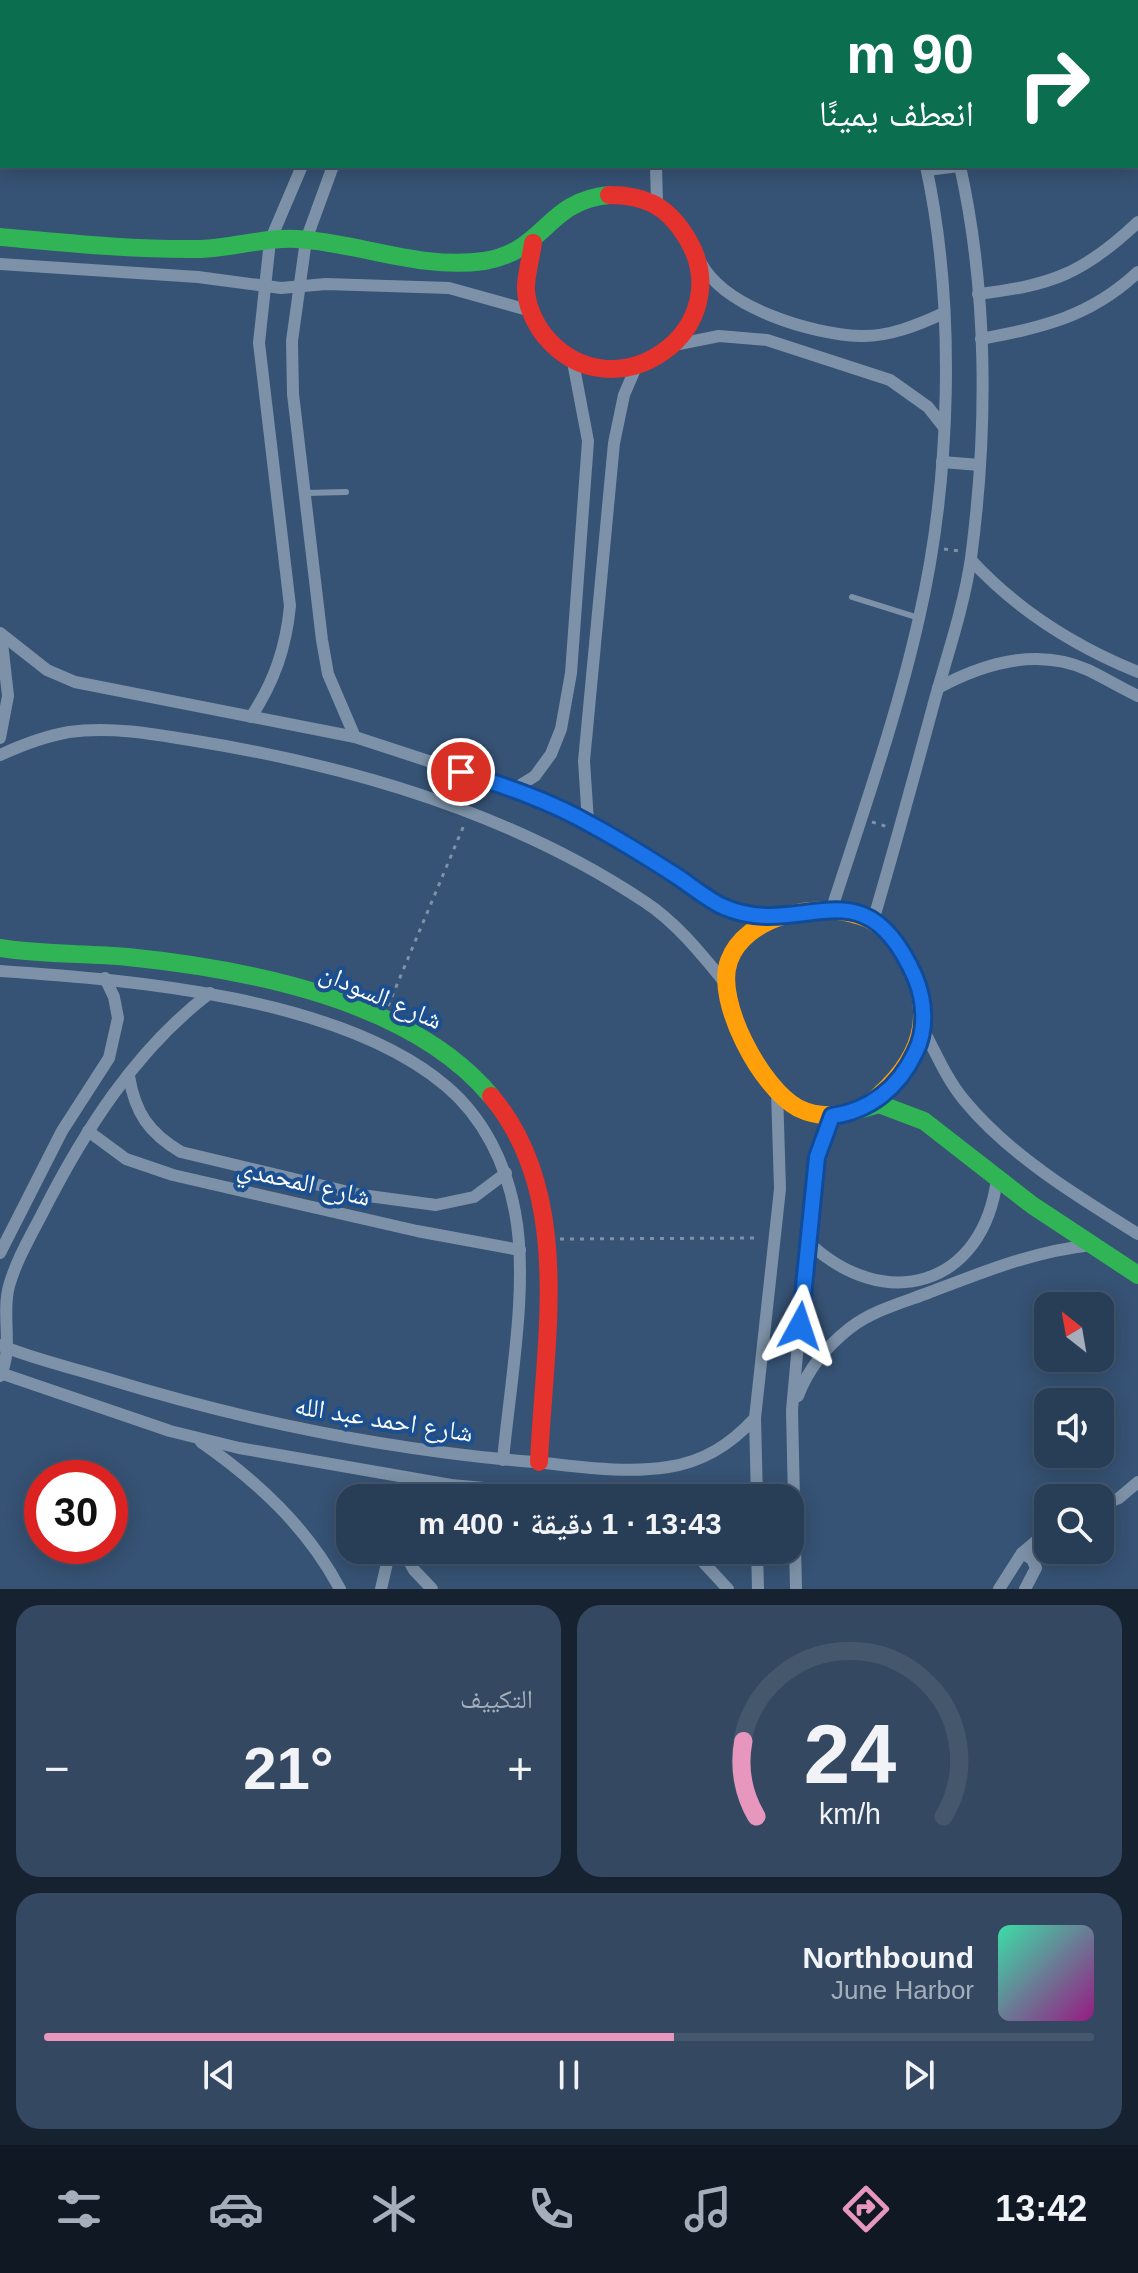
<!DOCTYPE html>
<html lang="ar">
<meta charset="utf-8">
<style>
:root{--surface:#283e57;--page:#344961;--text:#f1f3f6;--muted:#a5aeba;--line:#44576d;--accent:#e797bd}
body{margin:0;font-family:Helvetica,"Noto Naskh Arabic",sans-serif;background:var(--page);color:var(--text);direction:rtl;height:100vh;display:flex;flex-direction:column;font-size:30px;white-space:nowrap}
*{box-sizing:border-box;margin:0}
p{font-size:26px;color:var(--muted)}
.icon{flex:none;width:44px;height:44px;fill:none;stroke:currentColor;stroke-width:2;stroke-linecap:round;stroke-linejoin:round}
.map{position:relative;height:1589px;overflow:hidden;direction:ltr}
.details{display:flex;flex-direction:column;gap:16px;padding:16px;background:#162230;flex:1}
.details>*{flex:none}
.guide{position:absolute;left:0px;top:0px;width:1138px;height:168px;box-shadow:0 4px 20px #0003,0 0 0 2px var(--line);direction:rtl;background:#0b6e4f;color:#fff;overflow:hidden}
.needle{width:52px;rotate:329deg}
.buttons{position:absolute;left:1034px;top:1292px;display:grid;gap:16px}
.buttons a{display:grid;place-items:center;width:80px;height:80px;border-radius:16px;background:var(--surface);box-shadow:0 4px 20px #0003,0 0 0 2px var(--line);font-size:40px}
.speed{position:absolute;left:24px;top:1460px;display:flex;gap:16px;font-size:40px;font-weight:700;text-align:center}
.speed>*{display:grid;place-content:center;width:104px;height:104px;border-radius:50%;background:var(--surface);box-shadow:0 4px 20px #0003,0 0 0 2px var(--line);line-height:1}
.speed .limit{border:12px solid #d22;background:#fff;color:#111}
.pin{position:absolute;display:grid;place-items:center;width:68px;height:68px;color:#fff;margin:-34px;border:4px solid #fff;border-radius:50%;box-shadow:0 2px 8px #0007}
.me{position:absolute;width:88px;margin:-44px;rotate:5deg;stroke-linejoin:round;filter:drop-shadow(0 0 6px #0008)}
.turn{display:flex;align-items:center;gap:28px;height:168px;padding:0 32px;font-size:36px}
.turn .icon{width:104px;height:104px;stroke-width:2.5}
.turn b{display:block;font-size:56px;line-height:68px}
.big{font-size:60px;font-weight:700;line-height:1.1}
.details .widget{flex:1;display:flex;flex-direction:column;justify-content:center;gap:12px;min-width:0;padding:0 28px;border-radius:24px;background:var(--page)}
.details .dial{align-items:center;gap:0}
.dial svg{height:208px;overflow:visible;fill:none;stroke:var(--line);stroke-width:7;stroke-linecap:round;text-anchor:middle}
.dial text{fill:var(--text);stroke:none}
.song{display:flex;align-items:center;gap:24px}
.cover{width:96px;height:96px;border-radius:12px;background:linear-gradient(135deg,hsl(160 70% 55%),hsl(310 70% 35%))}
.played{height:8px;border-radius:4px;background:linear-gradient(90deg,var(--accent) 60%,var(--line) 60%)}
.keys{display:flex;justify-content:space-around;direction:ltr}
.heat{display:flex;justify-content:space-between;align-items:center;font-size:44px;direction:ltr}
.details .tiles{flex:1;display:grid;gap:16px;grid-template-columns:1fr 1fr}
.widget:last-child{grid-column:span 2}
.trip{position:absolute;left:336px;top:1484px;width:468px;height:80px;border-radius:24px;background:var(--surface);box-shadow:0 4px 20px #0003,0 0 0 2px var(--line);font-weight:700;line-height:80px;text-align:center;direction:rtl}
.menu{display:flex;height:128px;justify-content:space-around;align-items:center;background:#101923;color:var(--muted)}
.menu .icon{width:56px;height:56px}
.menu .active{color:var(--accent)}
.menu b{font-size:36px;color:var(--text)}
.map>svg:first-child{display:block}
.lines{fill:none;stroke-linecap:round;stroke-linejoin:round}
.path{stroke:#7d92a8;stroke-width:3;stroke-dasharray:4 6;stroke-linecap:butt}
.lane{stroke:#7d92a8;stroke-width:6}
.street{stroke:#7d92a8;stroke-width:12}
.fast{stroke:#30b455;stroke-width:18}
.slow{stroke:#ff9f0a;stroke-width:18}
.jam{stroke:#e5322d;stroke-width:18}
.route-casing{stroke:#114b97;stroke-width:20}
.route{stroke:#1a73e8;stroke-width:14}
.labels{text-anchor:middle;stroke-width:8;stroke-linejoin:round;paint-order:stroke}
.street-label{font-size:26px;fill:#fff;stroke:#1b4f8f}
</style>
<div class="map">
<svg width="1138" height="1589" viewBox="0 0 1138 1589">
<rect width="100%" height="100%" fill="#365274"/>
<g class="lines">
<g class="path">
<polyline points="944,549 960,551"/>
<polyline points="872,822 888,827"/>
<polyline points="388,1006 464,825"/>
<polyline points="560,1239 760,1238"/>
</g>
<g class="lane">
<polyline points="306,493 346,492"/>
<polyline points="852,597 919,618"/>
</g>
<g class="street">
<polyline points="328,0 330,2"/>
<polyline points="878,0 879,2"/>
<polyline points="917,0 917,2"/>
<polyline points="394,2 395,0"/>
<polyline points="434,2 436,0"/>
<polyline points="761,2 762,0"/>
<polyline points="333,166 306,240 292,341 293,394 322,640 328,674 355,737"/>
<polyline points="656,166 657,202"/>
<polyline points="927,170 959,166"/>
<path d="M701,263C725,308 811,334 860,336C889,337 918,325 944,313"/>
<polyline points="0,264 198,277 281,288 326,284 449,288 528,310"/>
<path d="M978,294C1052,285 1083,274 1138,222"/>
<path d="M981,339C1043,327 1090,317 1138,272"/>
<polyline points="674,345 719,336 767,340 890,380 928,407 943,426"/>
<polyline points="942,462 980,465"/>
<path d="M971,560C1018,611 1074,646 1138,672"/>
<polyline points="0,633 47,670 75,682 355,737 514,789 588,822 720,906 775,916"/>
<path d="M938,688C984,663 1037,647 1088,670C1105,678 1121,688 1138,696"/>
<path d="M251,717C274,682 286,648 290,606L259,343L270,241L302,166"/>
<polyline points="0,738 8,696 1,634"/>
<path d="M0,755C22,745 45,736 69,732C111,726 155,734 196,741C351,766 513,814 645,902C677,923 702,955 726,984"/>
<polyline points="514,789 535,776 551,754 561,729 571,673 588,441 573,362"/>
<polyline points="588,822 584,761 614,443 624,395 636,367"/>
<path d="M832,908C863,812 897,716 919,618C951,479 956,305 926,166"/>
<path d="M873,921C895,847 915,773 935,699C948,653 964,606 971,558C988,430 988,292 960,166"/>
<path d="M0,971C133,980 341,997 446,1086C484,1118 506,1164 515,1212C529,1285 510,1384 503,1460"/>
<path d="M924,1031C936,1053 947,1080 964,1100C1009,1155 1078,1197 1138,1234"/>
<path d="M129,1076C135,1113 149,1133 181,1152L361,1195L436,1205L474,1197L506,1173"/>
<polyline points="88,1131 126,1159 173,1175 417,1231 520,1250"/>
<path d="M807,1241C884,1315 984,1287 997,1178"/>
<polyline points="0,1253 62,1131 109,1058 118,1018 114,997 105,978"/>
<path d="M0,1345C33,1359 70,1367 105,1378C245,1421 387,1450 534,1462C577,1466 624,1474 668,1467C704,1462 731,1444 755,1418"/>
<polyline points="0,1373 170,1431 239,1448 451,1485 596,1498"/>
<path d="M0,1376C14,1350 1,1315 9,1286C16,1261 30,1237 42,1214C84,1131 136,1049 210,993"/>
<path d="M798,1396C808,1369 827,1346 850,1328C872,1311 901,1303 928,1293C983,1272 1034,1251 1092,1245"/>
<path d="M201,1442C257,1481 307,1527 340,1589"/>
<polyline points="430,1498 451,1485"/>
<polyline points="757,1498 755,1418 780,1189 777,1091"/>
<polyline points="1100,1506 1119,1498 1138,1482"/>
<polyline points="403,1550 414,1570 432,1589"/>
<polyline points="692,1550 728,1589"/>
<polyline points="757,1550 758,1589"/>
<polyline points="1022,1553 1032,1559 1036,1568 1025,1589"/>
<polyline points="381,1589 390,1550"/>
<polyline points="796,1589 792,1410 811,1201 817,1157 832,1116"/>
<polyline points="999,1589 1022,1553 1048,1531"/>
</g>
<g class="fast">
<path d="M0,237C67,243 134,250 201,249C233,248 265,237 297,239C360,243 420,270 484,261C546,251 546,201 609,195"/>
<path d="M0,948C42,955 85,953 128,957C246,969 411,1000 491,1096"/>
<polyline points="851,1112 879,1104 924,1121 1032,1205 1138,1275"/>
</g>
<path class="slow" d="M851,1112C833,1117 814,1116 798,1108C762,1089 714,1001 729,961C737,938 760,923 783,916C809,909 834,907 860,916C880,922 894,938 904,955C939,1014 921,1062 870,1103"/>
<g class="jam">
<path d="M533,243C531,257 527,271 526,285C525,302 534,322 544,335C614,421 745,327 685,235C666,205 644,195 609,195"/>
<path d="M491,1096C575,1195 544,1342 539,1462"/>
</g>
</g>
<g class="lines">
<defs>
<path id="route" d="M461,772C505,786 550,801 590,824C620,840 650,859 678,877C693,887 708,900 724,907C803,941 863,859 915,977C925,1001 927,1030 915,1053C899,1087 870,1111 832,1116L817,1157L800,1326"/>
</defs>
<use href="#route" class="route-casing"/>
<use href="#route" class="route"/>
</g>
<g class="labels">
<g class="street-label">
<text transform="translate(381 996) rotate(23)" y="9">شارع السودان</text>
<text transform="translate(304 1182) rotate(13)" y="9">شارع المحمدي</text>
<text transform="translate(384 1419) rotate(9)" y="9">شارع احمد عبد الله</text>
</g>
</g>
</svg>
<div class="buttons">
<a><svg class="needle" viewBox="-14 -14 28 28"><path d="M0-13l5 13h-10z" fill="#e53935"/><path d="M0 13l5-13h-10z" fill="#a5aeba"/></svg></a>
<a><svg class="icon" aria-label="sound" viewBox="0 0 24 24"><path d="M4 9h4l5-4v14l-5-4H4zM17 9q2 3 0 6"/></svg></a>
<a><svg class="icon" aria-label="search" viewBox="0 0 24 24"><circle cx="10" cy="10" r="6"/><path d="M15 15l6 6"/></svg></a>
</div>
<div class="speed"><div class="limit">30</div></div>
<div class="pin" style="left:461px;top:772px;background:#d93025"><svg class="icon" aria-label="arrive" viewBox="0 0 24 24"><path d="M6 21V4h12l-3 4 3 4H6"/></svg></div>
<svg class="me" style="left:800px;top:1326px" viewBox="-20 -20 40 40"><path d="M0-17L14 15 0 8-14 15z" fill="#1a73e8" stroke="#fff" stroke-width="4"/></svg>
<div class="trip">13:43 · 1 دقيقة · 400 m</div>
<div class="guide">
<div class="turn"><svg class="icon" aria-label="right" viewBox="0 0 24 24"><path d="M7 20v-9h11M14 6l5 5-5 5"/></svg><div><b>90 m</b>انعطف يمينًا</div></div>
</div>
</div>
<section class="details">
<div class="tiles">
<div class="widget dial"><svg viewBox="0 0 100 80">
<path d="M14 69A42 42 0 1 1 86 69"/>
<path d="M14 69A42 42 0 0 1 9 40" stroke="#e797bd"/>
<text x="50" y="56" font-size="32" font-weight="700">24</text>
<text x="50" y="72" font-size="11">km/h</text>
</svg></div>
<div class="widget"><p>التكييف</p>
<div class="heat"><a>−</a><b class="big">21°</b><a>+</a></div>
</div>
<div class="widget">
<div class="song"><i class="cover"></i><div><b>Northbound</b><p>June Harbor</p></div></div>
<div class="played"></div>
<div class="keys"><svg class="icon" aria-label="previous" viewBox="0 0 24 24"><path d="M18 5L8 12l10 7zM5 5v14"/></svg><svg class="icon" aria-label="pause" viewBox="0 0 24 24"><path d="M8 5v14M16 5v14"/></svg><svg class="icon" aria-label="next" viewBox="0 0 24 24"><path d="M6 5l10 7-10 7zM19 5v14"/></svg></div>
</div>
</div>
</section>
<nav class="menu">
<b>13:42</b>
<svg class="icon active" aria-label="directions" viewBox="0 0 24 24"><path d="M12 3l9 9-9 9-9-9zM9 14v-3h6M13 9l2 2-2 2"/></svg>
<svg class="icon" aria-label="music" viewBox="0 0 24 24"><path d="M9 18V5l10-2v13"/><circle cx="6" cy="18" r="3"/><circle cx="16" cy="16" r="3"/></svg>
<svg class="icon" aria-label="phone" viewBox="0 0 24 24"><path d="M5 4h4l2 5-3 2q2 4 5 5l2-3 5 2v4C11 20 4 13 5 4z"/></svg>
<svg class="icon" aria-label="climate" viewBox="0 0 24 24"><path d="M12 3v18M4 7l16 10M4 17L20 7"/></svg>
<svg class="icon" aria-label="car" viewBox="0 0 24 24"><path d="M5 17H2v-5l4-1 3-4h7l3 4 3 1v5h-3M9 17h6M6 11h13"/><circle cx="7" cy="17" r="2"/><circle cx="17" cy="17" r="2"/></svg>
<svg class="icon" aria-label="filters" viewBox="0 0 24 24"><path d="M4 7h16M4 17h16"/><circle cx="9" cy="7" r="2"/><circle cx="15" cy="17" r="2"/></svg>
</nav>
